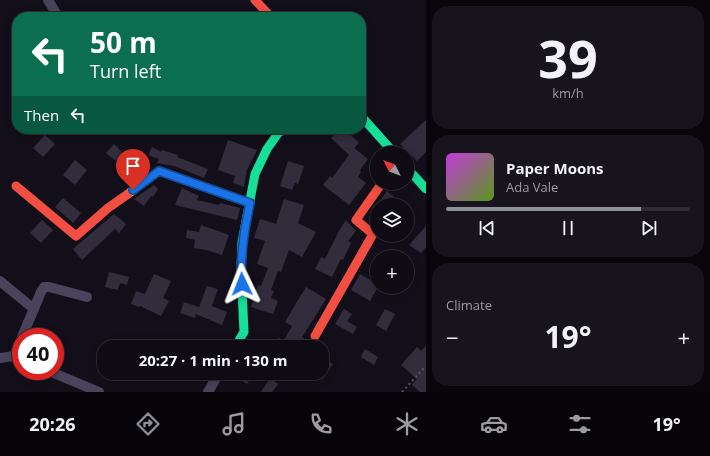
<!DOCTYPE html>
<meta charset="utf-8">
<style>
:root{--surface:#0e0b14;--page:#17141d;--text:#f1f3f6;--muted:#9b9ba0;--line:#2e2b34;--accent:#8c9099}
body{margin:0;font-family:"Open Sans",sans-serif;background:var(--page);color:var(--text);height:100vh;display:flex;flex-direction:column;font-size:15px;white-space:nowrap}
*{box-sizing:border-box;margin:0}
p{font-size:13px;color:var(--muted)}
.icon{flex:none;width:22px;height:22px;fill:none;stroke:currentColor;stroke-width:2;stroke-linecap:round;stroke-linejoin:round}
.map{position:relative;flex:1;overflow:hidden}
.details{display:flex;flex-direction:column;gap:6px;padding:6px;background:#08060b;width:284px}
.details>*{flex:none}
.guide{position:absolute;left:12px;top:12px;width:354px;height:122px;border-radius:16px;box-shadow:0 2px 10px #0003,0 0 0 1px var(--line);background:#0b6e4f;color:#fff;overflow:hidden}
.needle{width:26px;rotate:312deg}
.buttons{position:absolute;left:370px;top:146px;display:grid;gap:8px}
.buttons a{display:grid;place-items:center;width:44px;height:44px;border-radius:50%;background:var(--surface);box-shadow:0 2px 10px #0003,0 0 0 1px var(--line);font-size:20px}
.speed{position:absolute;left:12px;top:328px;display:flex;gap:8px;font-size:20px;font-weight:700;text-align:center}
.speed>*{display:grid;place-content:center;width:52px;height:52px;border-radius:50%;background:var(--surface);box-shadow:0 2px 10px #0003,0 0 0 1px var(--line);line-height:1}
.speed .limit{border:6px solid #d22;background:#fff;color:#111}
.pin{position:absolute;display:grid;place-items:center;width:34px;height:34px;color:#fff;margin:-41px -17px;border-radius:50% 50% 50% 0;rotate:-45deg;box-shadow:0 0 4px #0007}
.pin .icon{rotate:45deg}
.me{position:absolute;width:44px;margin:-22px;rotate:358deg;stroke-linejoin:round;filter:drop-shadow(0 0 3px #0008)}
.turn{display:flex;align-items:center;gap:14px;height:84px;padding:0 12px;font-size:18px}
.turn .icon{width:52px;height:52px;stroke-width:2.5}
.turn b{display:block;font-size:28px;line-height:34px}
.then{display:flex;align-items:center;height:38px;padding:0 12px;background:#0003;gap:8px;font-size:15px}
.big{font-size:30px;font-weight:700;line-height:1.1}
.details .card{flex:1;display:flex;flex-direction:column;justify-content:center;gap:6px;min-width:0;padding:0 14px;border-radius:16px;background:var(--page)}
.details .dial{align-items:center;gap:0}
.dial b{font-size:52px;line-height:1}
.song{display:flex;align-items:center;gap:12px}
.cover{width:48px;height:48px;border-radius:6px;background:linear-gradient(135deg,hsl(290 70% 55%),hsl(90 70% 35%))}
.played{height:4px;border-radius:2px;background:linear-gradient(90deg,var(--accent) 80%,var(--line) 80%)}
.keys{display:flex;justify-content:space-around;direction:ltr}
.heat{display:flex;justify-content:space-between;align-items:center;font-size:22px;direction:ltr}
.trip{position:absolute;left:97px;top:340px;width:232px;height:40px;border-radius:16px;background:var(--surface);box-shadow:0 2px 10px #0003,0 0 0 1px var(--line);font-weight:700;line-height:40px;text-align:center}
.tabs{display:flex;height:64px;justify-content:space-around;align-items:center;background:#060408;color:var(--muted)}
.tabs .icon{width:28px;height:28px}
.tabs .active{color:var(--accent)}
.tabs b{font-size:18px;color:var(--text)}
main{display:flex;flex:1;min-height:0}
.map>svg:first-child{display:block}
.building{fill:#322c3d}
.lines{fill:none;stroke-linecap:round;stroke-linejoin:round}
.path{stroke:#4d5769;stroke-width:2;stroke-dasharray:2 3;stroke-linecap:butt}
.street{stroke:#49435b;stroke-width:10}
.fast{stroke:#16e098;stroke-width:9}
.slow{stroke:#ffcf43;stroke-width:9}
.jam{stroke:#f24e42;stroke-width:9}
.route-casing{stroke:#114b97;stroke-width:10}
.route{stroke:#1a73e8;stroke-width:7}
</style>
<main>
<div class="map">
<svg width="426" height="392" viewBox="0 0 426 392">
<rect width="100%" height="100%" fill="#130f1a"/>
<g class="building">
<polygon points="426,120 426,152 417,161 400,144"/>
<polygon points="339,130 343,133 346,130 359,143 354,148 368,159 360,170 361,172 358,177 366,183 349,205 323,185 330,176 332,178 349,155 331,138"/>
<polygon points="45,135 55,144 43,157 33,148"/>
<polygon points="228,140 257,150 247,170 244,187 233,183 235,176 218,170"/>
<polygon points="114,144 123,153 116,161 106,153"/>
<polygon points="152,147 161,152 162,150 178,155 177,157 208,169 204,178 174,166 157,163 159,159 148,155"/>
<polygon points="75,160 87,170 75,185 63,175"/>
<polygon points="288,161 304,166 298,184 295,183 292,190 280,186"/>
<polygon points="154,185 158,189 153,197 151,196 144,206 134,199"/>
<polygon points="182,188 199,196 197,200 219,205 220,203 240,208 237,220 175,205"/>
<polygon points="387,191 398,200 394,205 377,205"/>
<polygon points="63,198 81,213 73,223 55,207"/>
<polygon points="284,199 304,205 298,223 316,232 302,257 289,250 281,272 278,271 271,290 274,291 271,298 278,301 273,314 251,307 258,285 261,286 268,268 257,264 265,241 254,238 260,219 276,224"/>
<polygon points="114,214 126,224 119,233 115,229 82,260 73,249"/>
<polygon points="42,220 53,230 41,243 30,233"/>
<polygon points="346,220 356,231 348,241 351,243 343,260 341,259 332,277 315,269 321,257 325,259 340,229"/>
<polygon points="201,225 229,235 222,255 206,250 194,248 195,240 186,238 187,230 199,232"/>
<polygon points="426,226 426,247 421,253 409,245"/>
<polygon points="109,272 129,277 127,285 120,283 118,290 105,287"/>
<polygon points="154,274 171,281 163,298 169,301 161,316 140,306 139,307 131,304 136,291 145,294"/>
<polygon points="360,274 377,284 378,287 370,301 351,290"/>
<polygon points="207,286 218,289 212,306 227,312 222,325 196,314 195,318 180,313 184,302 199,307"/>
<polygon points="306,287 326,299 302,337 310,343 319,347 273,347 279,338 284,340 292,326 285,322"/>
<polygon points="344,309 352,314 347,321 357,327 353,334 335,324"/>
<polygon points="385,309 395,314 386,331 376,325"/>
<polygon points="426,346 426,392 420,392 412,385 417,379 401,365 417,347 421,351"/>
<polygon points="365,349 378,357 374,365 361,357"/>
<polygon points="322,356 333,364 322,380"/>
<polygon points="230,373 247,373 252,376 247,384"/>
<polygon points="270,378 278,384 272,392 261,392"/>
</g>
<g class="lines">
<polyline class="path" points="402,392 426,366"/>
<g class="street">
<polyline points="48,0 57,15"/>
<polyline points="0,281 34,309"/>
<polyline points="22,337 41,292 44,287 49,287 87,297"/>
<polyline points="14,356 21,340"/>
<polyline points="0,358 14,356 21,359"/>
<polyline points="49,371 99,392"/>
<polyline points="208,392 219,373"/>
</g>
<g class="fast">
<polyline points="361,116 394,153"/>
<polyline points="407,168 426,189"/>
<polyline points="235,347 244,332 241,268 242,242 255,174 267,149 279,132 288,129"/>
</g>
<polyline class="slow" points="128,194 159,171 250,203"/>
<g class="jam">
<polyline points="255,0 271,17"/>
<polyline points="16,186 76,236 108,208 128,194"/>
<polyline points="315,336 373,234 356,220 382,183"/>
</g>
</g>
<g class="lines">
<defs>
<path id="route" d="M133,190L159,171L250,203C244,232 240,255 242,284"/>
</defs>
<use href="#route" class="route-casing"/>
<use href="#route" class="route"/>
</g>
</svg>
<div class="buttons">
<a><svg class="needle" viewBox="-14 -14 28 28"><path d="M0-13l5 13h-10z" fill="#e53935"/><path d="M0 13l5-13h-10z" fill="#9b9ba0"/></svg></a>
<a><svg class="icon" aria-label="layers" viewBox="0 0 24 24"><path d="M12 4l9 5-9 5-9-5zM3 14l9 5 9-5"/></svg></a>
<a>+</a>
</div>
<div class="speed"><div class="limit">40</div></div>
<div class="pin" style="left:133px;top:190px;background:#d93025"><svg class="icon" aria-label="arrive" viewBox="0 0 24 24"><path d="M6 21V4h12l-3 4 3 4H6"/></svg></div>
<svg class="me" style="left:242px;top:284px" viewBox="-20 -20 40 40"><path d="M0-17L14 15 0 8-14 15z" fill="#1a73e8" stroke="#fff" stroke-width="4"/></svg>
<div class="trip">20:27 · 1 min · 130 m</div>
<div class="guide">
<div class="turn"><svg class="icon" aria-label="left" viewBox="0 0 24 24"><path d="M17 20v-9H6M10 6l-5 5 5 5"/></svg><div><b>50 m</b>Turn left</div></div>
<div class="then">Then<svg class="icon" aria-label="left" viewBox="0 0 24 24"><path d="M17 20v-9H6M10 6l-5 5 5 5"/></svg></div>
</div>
</div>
<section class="details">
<div class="card dial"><b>39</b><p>km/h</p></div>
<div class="card">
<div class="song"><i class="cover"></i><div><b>Paper Moons</b><p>Ada Vale</p></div></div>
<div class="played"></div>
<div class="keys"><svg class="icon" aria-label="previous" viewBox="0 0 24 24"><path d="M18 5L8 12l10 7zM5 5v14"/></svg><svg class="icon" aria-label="pause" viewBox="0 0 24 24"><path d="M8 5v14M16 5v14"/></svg><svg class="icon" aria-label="next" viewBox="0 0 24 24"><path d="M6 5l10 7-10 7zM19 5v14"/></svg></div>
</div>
<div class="card"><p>Climate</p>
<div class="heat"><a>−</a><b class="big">19°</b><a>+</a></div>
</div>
</section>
</main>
<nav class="tabs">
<b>20:26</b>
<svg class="icon active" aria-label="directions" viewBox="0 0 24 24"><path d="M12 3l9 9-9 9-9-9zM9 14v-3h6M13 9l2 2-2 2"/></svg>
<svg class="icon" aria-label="music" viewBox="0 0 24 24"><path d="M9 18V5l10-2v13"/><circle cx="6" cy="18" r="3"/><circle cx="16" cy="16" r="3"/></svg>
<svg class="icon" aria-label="phone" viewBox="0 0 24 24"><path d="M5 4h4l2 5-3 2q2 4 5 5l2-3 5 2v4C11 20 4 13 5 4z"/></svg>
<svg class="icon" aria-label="climate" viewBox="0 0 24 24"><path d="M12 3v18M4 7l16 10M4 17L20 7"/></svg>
<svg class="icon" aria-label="car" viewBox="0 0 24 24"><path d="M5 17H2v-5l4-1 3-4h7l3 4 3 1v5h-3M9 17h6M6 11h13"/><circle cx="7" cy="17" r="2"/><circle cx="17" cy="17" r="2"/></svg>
<svg class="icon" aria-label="filters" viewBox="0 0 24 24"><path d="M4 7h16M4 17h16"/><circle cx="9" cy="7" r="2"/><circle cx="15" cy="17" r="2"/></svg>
<b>19°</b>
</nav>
